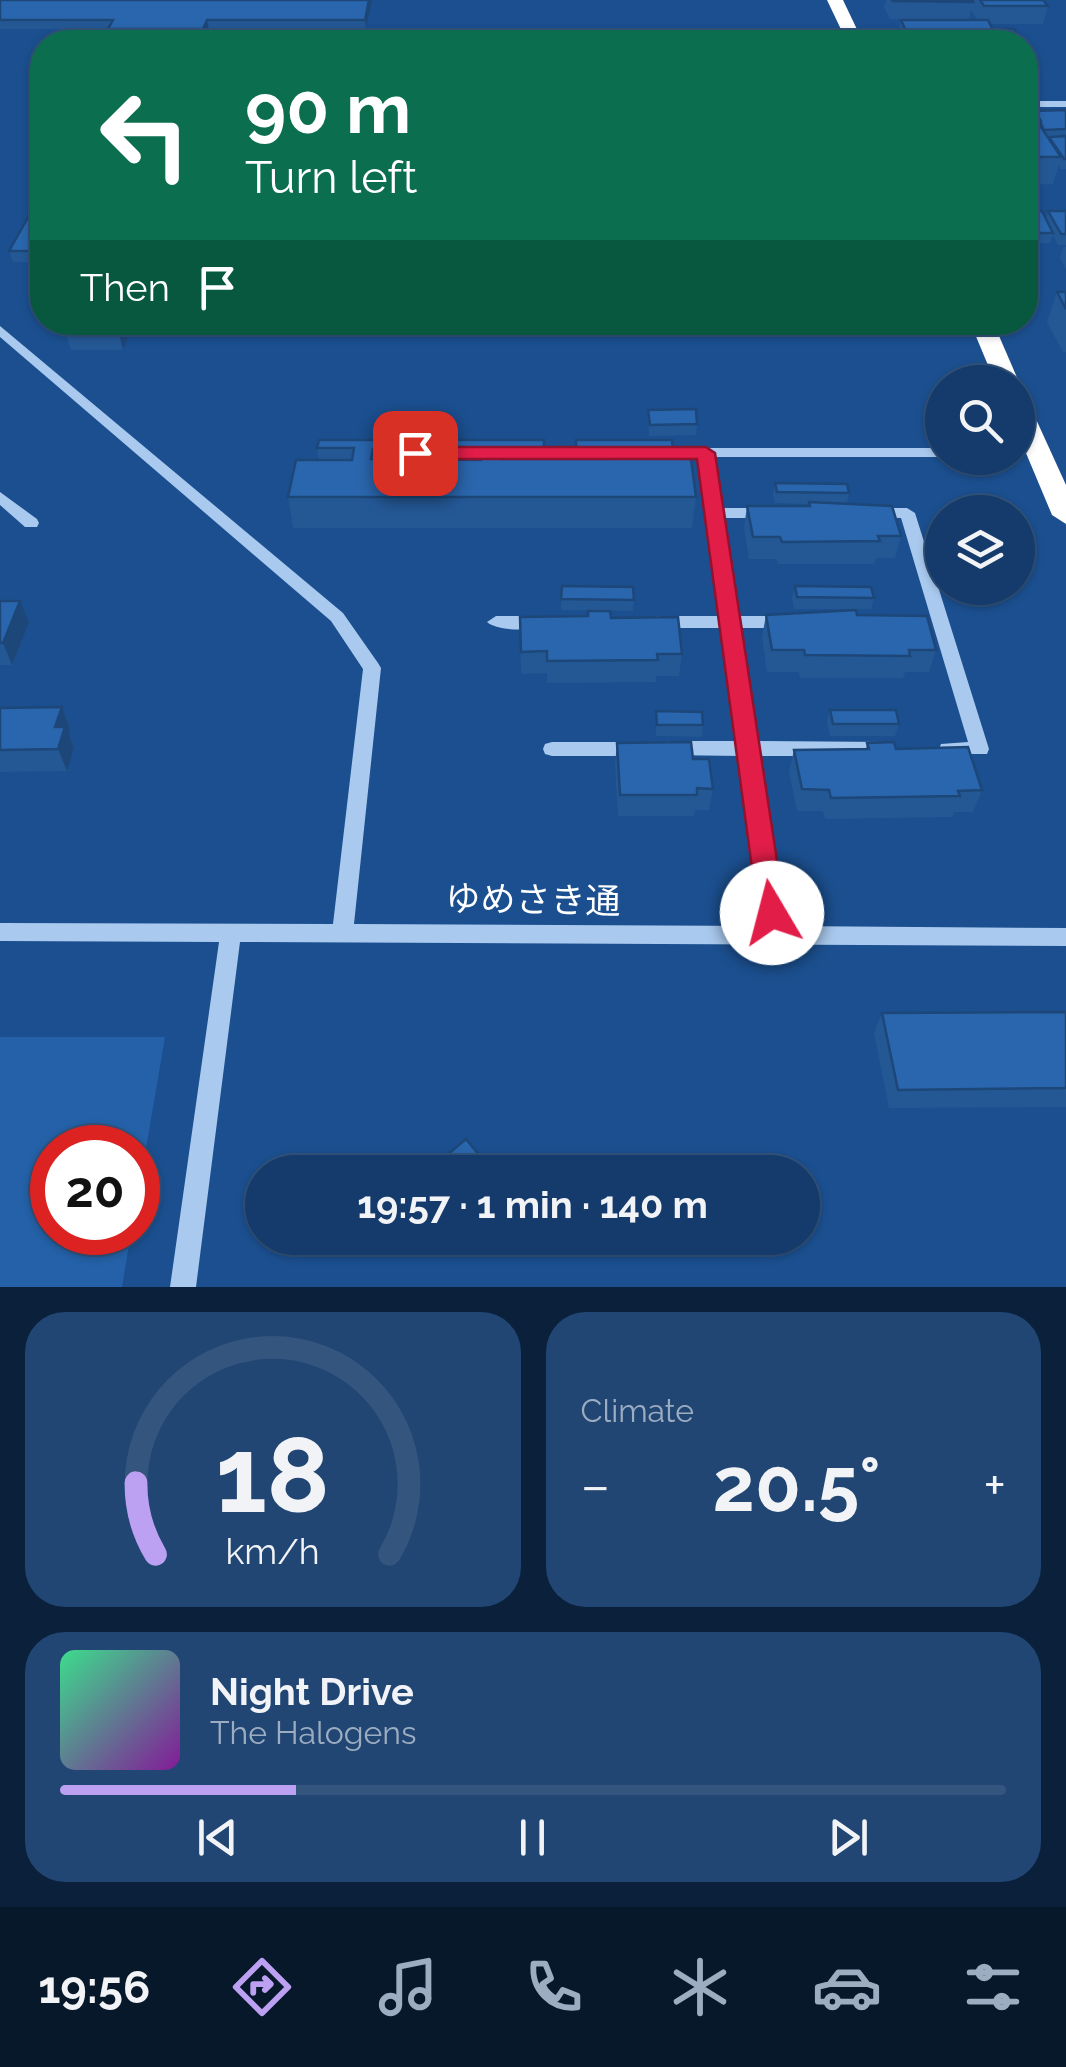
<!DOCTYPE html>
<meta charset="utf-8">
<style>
:root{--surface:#143b6b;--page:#214673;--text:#f1f3f6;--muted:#9dadc1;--line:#33557e;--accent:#bca0f2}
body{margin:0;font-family:Raleway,"Noto Sans JP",sans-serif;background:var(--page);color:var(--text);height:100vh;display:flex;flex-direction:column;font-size:38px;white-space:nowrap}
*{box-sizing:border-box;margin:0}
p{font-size:32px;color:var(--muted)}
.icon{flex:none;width:55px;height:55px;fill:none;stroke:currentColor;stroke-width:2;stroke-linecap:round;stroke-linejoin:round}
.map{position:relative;height:1287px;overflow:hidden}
.sheet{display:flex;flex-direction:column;gap:25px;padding:25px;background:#0b203b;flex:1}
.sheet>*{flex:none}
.guide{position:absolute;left:30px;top:30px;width:1008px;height:305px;border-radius:40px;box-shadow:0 2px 8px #0004,0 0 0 2px var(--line);background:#0b6e4f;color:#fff;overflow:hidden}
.fabs{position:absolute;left:925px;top:365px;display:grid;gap:20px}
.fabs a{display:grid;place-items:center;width:110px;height:110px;border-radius:50%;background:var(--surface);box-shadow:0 2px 8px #0004,0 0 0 2px var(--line);font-size:50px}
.speed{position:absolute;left:30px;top:1125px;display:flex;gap:20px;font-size:50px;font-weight:700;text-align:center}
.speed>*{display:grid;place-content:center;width:130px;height:130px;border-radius:50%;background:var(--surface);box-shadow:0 2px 8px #0004,0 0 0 2px var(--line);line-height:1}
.speed .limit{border:15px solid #d22;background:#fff;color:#111}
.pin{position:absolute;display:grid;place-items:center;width:85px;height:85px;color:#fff;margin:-42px;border-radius:20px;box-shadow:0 5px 15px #0006}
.me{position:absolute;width:110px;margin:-55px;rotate:352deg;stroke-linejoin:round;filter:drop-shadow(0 0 8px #0008)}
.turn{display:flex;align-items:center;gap:35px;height:210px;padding:0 50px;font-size:45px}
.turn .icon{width:130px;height:130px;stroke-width:2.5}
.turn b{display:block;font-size:70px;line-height:85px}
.then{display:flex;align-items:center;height:95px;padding:0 50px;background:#0003;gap:20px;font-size:38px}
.big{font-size:75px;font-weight:700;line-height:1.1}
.sheet .tile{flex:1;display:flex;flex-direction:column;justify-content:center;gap:15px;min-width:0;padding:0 35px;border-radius:40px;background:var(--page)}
.sheet .dial{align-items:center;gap:0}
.dial svg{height:260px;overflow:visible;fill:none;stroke:var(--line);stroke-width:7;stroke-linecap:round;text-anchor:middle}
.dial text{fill:var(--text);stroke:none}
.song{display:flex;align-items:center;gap:30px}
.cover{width:120px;height:120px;border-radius:15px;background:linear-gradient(135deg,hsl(150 70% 55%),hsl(290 70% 35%))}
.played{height:10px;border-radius:5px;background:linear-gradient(90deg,var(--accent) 25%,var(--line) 25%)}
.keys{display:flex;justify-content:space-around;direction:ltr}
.heat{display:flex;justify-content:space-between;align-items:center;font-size:55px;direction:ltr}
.sheet .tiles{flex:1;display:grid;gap:25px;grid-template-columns:1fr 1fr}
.tile:last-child{grid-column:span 2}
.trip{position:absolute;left:245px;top:1155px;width:575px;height:100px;border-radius:50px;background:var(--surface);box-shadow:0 2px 8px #0004,0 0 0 2px var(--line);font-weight:700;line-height:100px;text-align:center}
.tabs{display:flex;height:160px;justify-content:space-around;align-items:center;background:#08182b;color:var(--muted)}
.tabs .icon{width:70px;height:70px}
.tabs .on{color:var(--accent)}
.tabs b{font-size:45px;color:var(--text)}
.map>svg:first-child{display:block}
.green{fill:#2461a8}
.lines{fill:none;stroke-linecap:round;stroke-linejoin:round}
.minor{fill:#a9c9ee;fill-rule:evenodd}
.highway{fill:#fff;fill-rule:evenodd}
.wall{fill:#245895}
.shaded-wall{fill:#1d4779}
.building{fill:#2a66ad;stroke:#1d4779;stroke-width:2.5}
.route{fill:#e11d48;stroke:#92132f;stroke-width:2.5}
.labels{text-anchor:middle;stroke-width:10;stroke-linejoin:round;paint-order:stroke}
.near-street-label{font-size:35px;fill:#fff;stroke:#1b4f8f}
</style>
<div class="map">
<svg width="1066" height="1287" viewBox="0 0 1066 1287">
<rect width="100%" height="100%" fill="#1b4f8f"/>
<polygon class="green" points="0,1037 165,1037 138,1196 138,1148 52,1148 52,1232 131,1233 122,1287 0,1287"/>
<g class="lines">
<g class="minor">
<rect x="1025" y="101" width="41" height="6"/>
<polygon points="0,326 343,613 378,663 381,668 354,924 763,926 740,756 668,755 661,753 659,748 661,743 668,741 738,741 722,628 657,628 648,622 657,616 721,616 699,457 653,458 646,453 653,448 942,448 942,457 714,457 722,508 766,508 774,513 766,518 723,518 738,616 786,616 795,622 786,628 740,628 757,741 887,742 894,744 896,749 894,754 887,756 759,756 784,926 1066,928 1066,946 240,942 196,1287 170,1287 219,942 0,941 0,923 333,924 363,669 331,621 0,337"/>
<polygon points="393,448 472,448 479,453 472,458 388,456 386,453 388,450"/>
<polygon points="523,448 597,448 604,453 597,458 518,456 516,453 518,450"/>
<polygon points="0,492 37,519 39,523 37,527 25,527 0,505"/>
<polygon points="872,508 907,508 915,513 989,749 987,754 941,754 939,749 941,744 968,742 901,518 866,517 864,513 866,509"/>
<path d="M496,616H541L550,622C538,632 499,632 487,622Z"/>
<polygon points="552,742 637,742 644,744 646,749 644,754 637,756 552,756 545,754 543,749 545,744"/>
</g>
<g class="highway">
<polygon points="827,0 843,0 863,42 847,42"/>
<polygon points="970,322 993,322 1019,382 1018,384 995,382"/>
<polygon points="1018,399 1030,406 1066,485 1066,524 1052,515 1018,434"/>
</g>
</g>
<g class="wall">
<polygon points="0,0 372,0 366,29 209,29 205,38 110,38 108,29 0,29"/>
<polygon points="886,0 1043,0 1048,6 1043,24 989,24 992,29 1022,42 900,42 897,37 901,20 978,20 971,10 969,19 890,19 884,7"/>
<polygon points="1025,104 1034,111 1066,110 1066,169 1061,169 1059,165 1053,184 1025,185"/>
<polygon points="42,193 42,262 13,262 9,251"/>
<polygon points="1025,211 1046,219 1048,211 1066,211 1066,245 1058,245 1053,235 1050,243 1025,243"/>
<polygon points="1063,247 1066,247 1066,269 1060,258"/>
<polygon points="1057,292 1066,292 1066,352 1063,352 1047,322"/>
<polygon points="66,322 135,322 123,350 71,350 64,329"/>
<polygon points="648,410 697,424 696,435 649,436"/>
<polygon points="412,440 414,459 448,460 448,450 544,440 544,459 575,459 576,440 673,450 673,458 696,497 692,528 293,528 288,497 319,460 317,448"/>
<polygon points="775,483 849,493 847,503 901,536 895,558 876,558 874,564 778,564 776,559 749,559 744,528 747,506 808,506 808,504 775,503 773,495"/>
<polygon points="562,586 634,600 633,611 561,610"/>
<polygon points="795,586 874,598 871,609 794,609 792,598"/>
<polygon points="0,601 29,623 12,665 0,665"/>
<polygon points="766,615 857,615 936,650 929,672 905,672 903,678 800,678 799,672 767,672 762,637"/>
<polygon points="520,617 611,618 682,654 679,676 656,676 656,682 547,683 547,673 521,674"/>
<polygon points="62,707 70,729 69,735 74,748 67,771 0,772 0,708"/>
<polygon points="830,710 899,724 895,736 830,736 827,721"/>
<polygon points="656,711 703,725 702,737 656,736"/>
<polygon points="617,743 693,759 713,789 709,810 695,810 694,816 618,816 615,765"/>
<polygon points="867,743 896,749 982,790 973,812 954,812 952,817 825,819 823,811 797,811 789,772 794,750 866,749"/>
<polygon points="1066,1012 1066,1107 889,1108 874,1033 882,1013"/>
<polygon points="373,1238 408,1238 387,1256"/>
</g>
<g class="shaded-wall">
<polygon points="369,0 372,0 366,29 365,20"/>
<polygon points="207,20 209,29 205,38 203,29"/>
<polygon points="121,322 135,322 123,350 118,329"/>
<polygon points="20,601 29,623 12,665 3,643"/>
<polygon points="62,707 70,729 69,735 74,748 67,771 58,749 55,727"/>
<polygon points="484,1161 485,1170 482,1172 470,1172"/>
<polygon points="396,1238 408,1238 387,1256 385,1247"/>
</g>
<g class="building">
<polygon points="0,0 369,0 365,20 207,20 203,29 108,29 113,20 0,20"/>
<polygon points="892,0 972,0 973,2 893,1"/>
<polygon points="980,0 1043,0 1048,6 984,6"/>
<polygon points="901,20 988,20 995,34 907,33"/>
<polygon points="992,29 1014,29 1022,42 1000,42"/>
<polygon points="1025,104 1029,104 1041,121 1025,121"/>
<polygon points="1066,110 1066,129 1044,130 1041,124 1041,121 1034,111"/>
<polygon points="1025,127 1041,127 1061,157 1025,157"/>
<polygon points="1066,136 1066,159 1064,159 1049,137"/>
<polygon points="42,193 42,251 9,251"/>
<polygon points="1025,211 1042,211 1053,233 1025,233"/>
<polygon points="1048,211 1066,211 1066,234 1061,234"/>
<polygon points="1057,292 1066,292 1066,309"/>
<polygon points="66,322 121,322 118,329 64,329"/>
<polygon points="696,409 697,424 650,425 648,410"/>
<polygon points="319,440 412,440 411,449 373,449 371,459 481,460 481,450 448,450 449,440 544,440 544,449 503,449 502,459 613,459 612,450 576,450 576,440 672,440 673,450 633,450 634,458 691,459 696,497 288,497 296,460 352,460 354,448 317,448"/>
<polygon points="775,483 847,484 849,493 777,492"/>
<polygon points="809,502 892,506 901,536 878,536 880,541 782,542 780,537 753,537 747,506 810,506"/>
<polygon points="562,586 633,587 634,600 561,599"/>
<polygon points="795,586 871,587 874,598 797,597"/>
<polygon points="0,601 20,601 3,643 0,643"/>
<polygon points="856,610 857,615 927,616 936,650 909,650 910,656 805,655 804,650 772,650 766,615"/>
<polygon points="588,611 610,611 611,618 678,617 682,654 657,654 658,660 547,661 547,651 521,652 520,617 588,616"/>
<polygon points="62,707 55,727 65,727 58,749 0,750 0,708"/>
<polygon points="830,710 896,710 899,724 833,724"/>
<polygon points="656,711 702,712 703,725 657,725"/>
<polygon points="691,742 693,759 709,759 713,789 697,788 697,795 620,795 617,743"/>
<polygon points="894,742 896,749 968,747 982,790 958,791 960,796 831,798 829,790 802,789 794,750 869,749 867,743"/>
<polygon points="1066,1012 1066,1088 898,1090 882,1013"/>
<polygon points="466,1139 484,1161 470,1172 427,1172"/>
<polygon points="377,1238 396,1238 385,1247"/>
</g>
<polygon class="route" points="706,447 715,453 785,913 781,921 762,921 758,913 697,459 415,459 406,453 415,447"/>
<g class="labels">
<g class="near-street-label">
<text transform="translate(533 900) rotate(1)" y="12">ゆめさき通</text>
</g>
</g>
</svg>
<div class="fabs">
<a><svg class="icon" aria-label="search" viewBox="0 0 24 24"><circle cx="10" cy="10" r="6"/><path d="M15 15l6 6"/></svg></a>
<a><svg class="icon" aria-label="layers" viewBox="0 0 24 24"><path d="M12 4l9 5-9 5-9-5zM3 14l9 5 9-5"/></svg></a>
</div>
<div class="speed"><div class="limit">20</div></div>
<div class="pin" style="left:415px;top:453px;background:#d93025"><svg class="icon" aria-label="arrive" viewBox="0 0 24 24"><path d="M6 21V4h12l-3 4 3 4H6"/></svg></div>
<svg class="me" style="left:772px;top:913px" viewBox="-20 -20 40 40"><circle r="19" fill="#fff"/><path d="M0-13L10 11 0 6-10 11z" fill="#e11d48"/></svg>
<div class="trip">19:57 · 1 min · 140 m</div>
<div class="guide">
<div class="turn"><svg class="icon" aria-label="left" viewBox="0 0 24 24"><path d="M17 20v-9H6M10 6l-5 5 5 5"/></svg><div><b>90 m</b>Turn left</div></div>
<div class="then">Then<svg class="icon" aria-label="arrive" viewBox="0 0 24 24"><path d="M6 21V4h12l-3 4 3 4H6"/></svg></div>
</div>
</div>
<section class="sheet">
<div class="tiles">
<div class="tile dial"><svg viewBox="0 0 100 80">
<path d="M14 69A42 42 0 1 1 86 69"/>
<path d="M14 69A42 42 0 0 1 8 47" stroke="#bca0f2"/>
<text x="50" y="56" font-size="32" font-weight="700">18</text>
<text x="50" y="72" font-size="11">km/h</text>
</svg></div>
<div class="tile"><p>Climate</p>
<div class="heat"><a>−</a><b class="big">20.5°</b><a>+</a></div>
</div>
<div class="tile">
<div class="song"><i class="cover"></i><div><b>Night Drive</b><p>The Halogens</p></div></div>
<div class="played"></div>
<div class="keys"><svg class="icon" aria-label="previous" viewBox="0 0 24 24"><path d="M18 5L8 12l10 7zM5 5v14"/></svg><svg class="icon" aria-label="pause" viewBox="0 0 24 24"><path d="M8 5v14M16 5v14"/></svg><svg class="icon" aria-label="next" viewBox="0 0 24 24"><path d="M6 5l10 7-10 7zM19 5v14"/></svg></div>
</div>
</div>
</section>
<nav class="tabs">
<b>19:56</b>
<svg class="icon on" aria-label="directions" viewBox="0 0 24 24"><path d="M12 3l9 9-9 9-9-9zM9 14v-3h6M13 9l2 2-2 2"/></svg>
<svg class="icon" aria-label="music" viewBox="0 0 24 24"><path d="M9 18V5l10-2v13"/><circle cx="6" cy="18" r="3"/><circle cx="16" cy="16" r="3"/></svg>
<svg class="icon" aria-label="phone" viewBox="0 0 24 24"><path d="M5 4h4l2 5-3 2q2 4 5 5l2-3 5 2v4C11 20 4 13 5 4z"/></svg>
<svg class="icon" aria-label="climate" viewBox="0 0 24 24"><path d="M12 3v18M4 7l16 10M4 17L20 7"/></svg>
<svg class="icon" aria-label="car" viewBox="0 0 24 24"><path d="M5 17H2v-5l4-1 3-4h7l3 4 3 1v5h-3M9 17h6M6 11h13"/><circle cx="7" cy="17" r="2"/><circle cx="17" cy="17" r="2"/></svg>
<svg class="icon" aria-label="filters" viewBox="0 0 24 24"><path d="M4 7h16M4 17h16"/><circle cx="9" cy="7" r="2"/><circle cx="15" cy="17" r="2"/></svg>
</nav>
